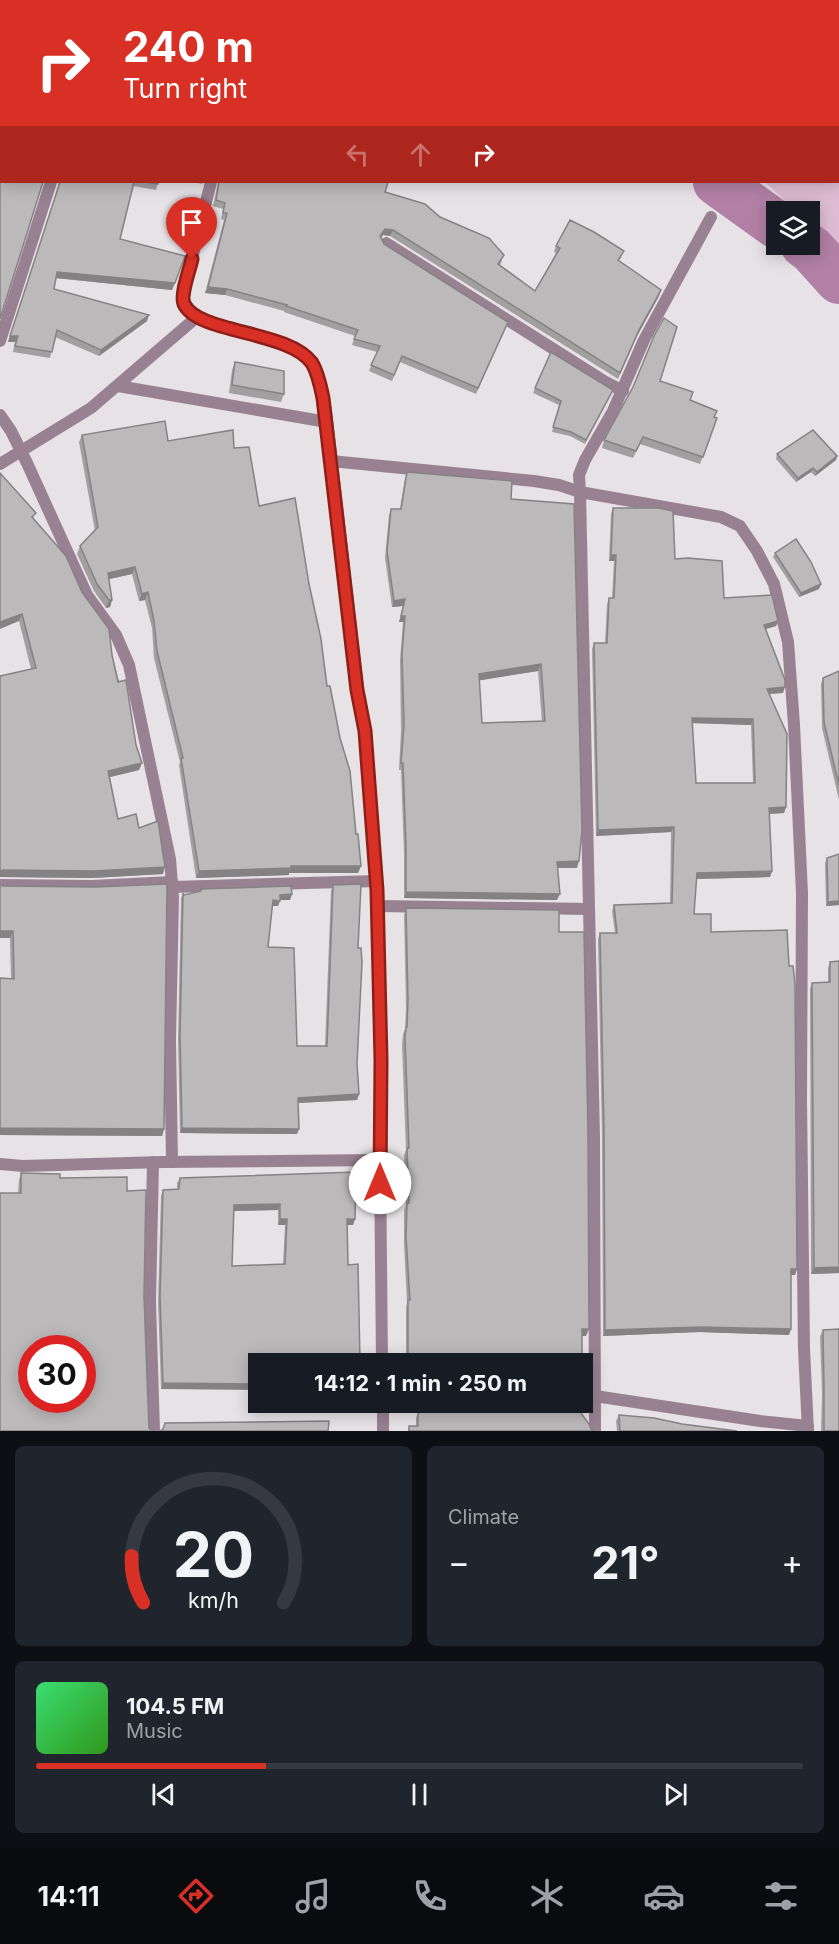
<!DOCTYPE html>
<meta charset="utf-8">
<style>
:root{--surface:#171b24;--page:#20242c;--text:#f1f3f6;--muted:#9ea1a6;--line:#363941;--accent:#d93025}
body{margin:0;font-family:Inter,sans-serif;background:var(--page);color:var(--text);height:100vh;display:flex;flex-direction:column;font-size:22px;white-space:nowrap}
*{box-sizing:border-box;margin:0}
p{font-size:20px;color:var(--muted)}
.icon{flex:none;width:33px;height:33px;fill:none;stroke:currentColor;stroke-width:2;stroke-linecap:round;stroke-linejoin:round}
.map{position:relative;height:1431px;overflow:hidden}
.side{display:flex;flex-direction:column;gap:15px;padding:15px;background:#0d0f14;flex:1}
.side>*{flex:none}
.top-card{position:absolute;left:0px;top:0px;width:840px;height:183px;box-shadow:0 3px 15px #0003;background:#d93025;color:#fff;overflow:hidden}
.tools{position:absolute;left:766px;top:201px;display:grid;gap:12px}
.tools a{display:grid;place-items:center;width:54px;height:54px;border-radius:0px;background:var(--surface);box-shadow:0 3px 15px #0003;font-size:30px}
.speed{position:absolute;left:18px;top:1335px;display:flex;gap:12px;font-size:30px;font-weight:700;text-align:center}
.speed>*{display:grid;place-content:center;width:78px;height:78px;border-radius:50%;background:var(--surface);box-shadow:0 3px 15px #0003;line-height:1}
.speed .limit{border:9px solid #d22;background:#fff;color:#111}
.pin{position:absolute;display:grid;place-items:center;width:51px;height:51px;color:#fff;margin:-62px -26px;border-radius:50% 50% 50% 0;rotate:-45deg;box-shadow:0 0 6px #0007}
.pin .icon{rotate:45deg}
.me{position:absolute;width:66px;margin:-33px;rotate:0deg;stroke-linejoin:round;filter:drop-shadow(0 0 4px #0008)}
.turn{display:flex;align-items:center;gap:21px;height:126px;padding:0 24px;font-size:27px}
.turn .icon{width:78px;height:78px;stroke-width:2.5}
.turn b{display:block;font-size:42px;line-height:51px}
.lanes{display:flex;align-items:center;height:57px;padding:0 24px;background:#0003;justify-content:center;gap:30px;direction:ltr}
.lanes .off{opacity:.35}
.big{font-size:45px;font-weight:700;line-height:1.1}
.side .tile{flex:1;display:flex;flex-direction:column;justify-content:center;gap:9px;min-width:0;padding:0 21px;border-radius:9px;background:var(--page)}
.side .dial{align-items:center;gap:0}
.dial svg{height:156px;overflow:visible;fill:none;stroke:var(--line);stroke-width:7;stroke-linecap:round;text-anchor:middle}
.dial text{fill:var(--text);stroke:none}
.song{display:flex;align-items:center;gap:18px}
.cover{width:72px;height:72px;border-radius:9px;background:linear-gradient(135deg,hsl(140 70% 55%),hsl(110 70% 35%))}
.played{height:6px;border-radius:3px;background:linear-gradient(90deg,var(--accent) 30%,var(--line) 30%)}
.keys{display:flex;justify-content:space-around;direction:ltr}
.heat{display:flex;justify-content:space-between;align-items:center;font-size:33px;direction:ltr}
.side .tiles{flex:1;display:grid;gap:15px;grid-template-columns:1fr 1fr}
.tile:last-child{grid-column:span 2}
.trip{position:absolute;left:248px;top:1353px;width:345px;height:60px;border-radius:0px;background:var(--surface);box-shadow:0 3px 15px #0003;font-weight:700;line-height:60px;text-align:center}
.tabs{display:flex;height:96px;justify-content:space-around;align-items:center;background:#090b0e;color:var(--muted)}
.tabs .icon{width:42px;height:42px}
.tabs .active{color:var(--accent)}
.tabs b{font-size:27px;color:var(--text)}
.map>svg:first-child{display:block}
.green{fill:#debcd5}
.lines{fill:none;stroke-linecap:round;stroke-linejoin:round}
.river{stroke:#b280a5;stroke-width:48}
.street{stroke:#988292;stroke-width:12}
.wall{fill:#a29fa1;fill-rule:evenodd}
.shaded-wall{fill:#848283}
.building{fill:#bcb9bb;stroke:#848283;stroke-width:1.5;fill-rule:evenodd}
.route-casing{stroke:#8d1f18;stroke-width:15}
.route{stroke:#d93025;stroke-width:10}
</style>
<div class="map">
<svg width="839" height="1431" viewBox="0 0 839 1431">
<rect width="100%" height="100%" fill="#e6e2e5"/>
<polygon class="green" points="491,0 839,0 839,254 810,226 810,212 796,211 765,182 838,182 838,2"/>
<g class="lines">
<g class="river">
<polyline points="389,0 392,2"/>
<polyline points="717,182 777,225"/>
<polyline points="804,244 812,250 839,280"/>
</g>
<g class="street">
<polyline points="97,2 97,0"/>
<path d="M211,182L183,295C186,334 287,331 311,363C321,375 323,396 326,411L358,690L365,731L378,906L381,1060L380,1160L382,1364"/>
<polyline points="711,217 644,340 613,411 585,460 579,475 580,492 721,517 740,526 757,551 774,584 788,642 794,725 802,893 801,1099 804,1349 808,1431"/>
<polyline points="386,243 604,381 623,391"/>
<polyline points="0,341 51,182"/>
<polyline points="118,386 327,422"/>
<polyline points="0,415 11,431 27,463 87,595 116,635 129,665 170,859 173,898 170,1040 172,1162"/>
<polyline points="331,461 534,481 559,485 580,492 594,1138 595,1431"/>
<polyline points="0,464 91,408 198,316"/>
<polyline points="0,885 92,886 172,882"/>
<polyline points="173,887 377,881"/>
<polyline points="378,906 589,909"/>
<polyline points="153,1162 150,1302 154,1431"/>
<polyline points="0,1164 23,1166 163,1162 380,1160"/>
<polyline points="582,1396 595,1396 760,1421 808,1426"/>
<polyline points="383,1402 383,1431"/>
</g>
</g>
<g class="wall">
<polygon points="58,182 158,182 156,190 133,186 120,239 185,256 172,290 56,278 54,289 147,321 99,356 55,337 50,358 13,352 15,342 8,342 59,185"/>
<polygon points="192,182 203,182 202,184"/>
<polygon points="218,182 388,182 385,192 440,217 502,261 500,265 535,291 556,253 554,252 556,246 622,257 619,260 659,296 637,336 618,379 390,236 383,235 381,238 384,244 508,322 476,394 400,362 392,381 369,371 377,352 352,345 355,336 284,312 284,311 225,295 205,293 224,220 221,219 223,209 213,206"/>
<polygon points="235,362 284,394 281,402 229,393 232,370"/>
<polygon points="660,381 717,418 700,464 640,444 633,458 602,448 604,440"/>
<polygon points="535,388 611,394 585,444 570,436 552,432 559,405 533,393"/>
<polygon points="82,435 168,441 234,448 259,506 309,584 327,686 356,834 361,866 358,873 289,873 289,875 196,878 179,765 180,762 154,658 152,628 145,600 139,601 132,574 109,579 112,600 110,607 106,608 94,591 77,554 80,546 95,531 79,442"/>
<polygon points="777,454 837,456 836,460 815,476 811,472 796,482 776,459"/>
<path d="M407,472L511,499L577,868H557V900L404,898V854L401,770H399L401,731L400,660L403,622H399L403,606L392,607L385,558L389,515L391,509H400L405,478ZM538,671L542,722L482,723L479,680Z"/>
<path d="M613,508L724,598L778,621L776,626L766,629L783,693L770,694L786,807L784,813L769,814L772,871L770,877L696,879L694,914L711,932L797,1269L795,1275H791L789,1335L699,1332L603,1336L602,1138L598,939L600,933H615L612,911L614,905L670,903L671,832L596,836L592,649L594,643H605L607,604L609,598H612L614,561H609L611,514ZM692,723L751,725L753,783H696Z"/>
<polygon points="34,519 112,655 136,745 142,763 139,770 110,777 118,819 139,828 163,874 92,878 0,877 0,676 31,669 19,621"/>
<polygon points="775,553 821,584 819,589 799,597 773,557"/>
<polygon points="839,671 839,800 822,728 821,684 823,678"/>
<polygon points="839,854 839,905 826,906 825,863 827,858"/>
<polygon points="0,885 164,1129 162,1136 0,1135 0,978 11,979 10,938 0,938"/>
<polygon points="333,885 358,948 357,1064 359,1094 357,1100 298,1103 297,1134 180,1133 178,1040 181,898 183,893 184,895 200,891 201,889 292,894 290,900 280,900 278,906 272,906 268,947 297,1046 325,1046 331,891"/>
<polygon points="406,908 559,932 586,1336 582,1336 579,1362 529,1364 406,1364 406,1307 407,1303 404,1244 404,1210 406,1205 404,1155 406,1150 402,1045 403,1034 405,1029 406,1007 404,915"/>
<polygon points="839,961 839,1273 811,1274 810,989 812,983 828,982 828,968 830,962"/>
<polygon points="21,1173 60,1178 127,1191 144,1296 149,1428 0,1431 19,1180"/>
<path d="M180,1178L355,1219L353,1225H347L161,1389L158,1302L161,1196L163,1190L177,1189V1183ZM278,1210V1225H285L283,1264L232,1266L234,1211Z"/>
<polygon points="823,1330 839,1431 821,1431 822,1394 820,1336"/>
<polygon points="418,1412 591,1429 594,1431 408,1431 409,1426 416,1426 416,1418"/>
<polygon points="619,1415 682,1424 737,1431 617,1431 616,1421"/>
</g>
<g class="shaded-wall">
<polygon points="385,229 393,230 390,236 383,235 378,242 380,236"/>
<polygon points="57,272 175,283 172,290 55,278"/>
<polygon points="208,287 227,289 225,295 205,293"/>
<polygon points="661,290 659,296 637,336 618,379 639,330"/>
<polygon points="149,315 147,321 99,356 101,350"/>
<polygon points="10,336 18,336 15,342 8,342"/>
<polygon points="837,456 836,460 815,476 817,472"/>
<polygon points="813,468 811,472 796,482 798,478"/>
<polygon points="611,555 616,555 614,561 609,561"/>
<polygon points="135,567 132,574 105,580 108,573"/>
<polygon points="821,584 819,589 799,597 801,593"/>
<polygon points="148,592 145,600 139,601 142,594"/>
<polygon points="405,599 403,606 392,607 394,601"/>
<polygon points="109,600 112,600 110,607 106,608"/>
<polygon points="22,614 19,621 0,629 0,622"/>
<polygon points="401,616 405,616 403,622 399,622"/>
<polygon points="778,621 776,626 762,630 764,625"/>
<polygon points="541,664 538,671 476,681 479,674"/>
<polygon points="785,687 783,693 765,694 767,689"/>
<polygon points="692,718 753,719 751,725 690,723"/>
<polygon points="142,763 139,770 106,778 108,771"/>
<polygon points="786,807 784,813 767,814 769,808"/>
<polygon points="674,827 671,832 596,836 598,830"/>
<polygon points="579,861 577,868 554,868 557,862"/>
<polygon points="291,866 361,866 358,873 289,873 289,875 196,878 199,871"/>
<polygon points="165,867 163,874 92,878 0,877 0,871 3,870"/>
<polygon points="772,871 770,877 695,879 697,873"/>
<polygon points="406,892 560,894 557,900 404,898"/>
<polygon points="292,894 290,900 278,900 280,895"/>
<polygon points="273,900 280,901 278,906 271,906"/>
<polygon points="839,901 839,905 826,906 828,902"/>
<polygon points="0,931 13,931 10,938 0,938"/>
<polygon points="359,1094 357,1100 296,1103 298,1098"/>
<polygon points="0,1128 164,1129 162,1136 0,1135"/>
<polygon points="182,1128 299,1129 297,1134 180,1133"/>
<polygon points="280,1204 278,1210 232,1211 234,1205"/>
<polygon points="280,1219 287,1219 285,1225 278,1225"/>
<polygon points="347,1219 355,1219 353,1225 345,1225"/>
<polygon points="839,1267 839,1273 811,1274 814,1268"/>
<polygon points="791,1269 797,1269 795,1275 789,1275"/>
<polygon points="701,1327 791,1329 789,1335 699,1332 603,1336 605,1330"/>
<polygon points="582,1329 589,1329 586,1336 579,1336"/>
<polygon points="582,1355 579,1362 529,1364 407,1364 408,1360"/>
<polygon points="360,1361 359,1364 334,1364 334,1362"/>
<polygon points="163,1383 258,1384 258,1390 161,1389"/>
</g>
<g class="building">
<polygon points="1,0 87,0 87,2 2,2 2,182 43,182 0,319 0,6"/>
<polygon points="60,182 134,182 120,239 185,256 175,283 57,272 54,289 149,315 101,350 57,330 52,352 15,346 18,336 10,336"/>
<polygon points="145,182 158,182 158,184"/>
<polygon points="219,182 388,182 385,192 425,204 440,217 489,238 504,255 498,264 535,291 560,248 556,246 570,220 594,232 624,251 618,260 661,290 639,330 620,373 393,230 385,229 380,236 384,244 508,322 478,388 402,356 394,375 371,365 380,346 354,339 358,330 286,306 287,305 227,289 208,287 227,213 223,213 225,203 216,200"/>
<polygon points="664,318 677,327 660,381 693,392 690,400 717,411 714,417 717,418 703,457 643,437 636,451 604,440 633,387 654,336"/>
<polygon points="551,352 613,390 586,440 571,432 553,427 561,401 535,388"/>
<polygon points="235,362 284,371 284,394 232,385"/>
<polygon points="165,421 168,441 233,430 234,448 249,447 259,506 295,498 309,584 321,639 327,686 330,686 340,738 350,771 356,834 358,834 361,866 291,866 291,868 199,871 181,758 183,758 157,651 154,621 148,592 142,594 135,567 108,573 112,600 109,600 97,584 80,546 98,527 82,435"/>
<polygon points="813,430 837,456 817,472 813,468 798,478 777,454"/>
<path d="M407,472L512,481L511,499L574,504L582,830L579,861L557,862L560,894L406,892V847L403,763H401L404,725L402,653L405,616H401L405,599L394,601L387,551L391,509H401ZM541,664L545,721L482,723L479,674Z"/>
<polygon points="0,473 36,513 32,517 66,556 82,592 109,629 112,655 118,682 126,680 136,745 142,763 108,771 118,819 136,814 139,828 158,821 165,867 94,871 3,870 0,871 0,676 36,668 22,614 0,622"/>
<path d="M613,508H659L673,511L675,559L688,558L722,561L724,598L772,595L778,621L764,625L785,680V687L767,689L787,734L786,807L769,808L772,871L697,873L694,914H711V932L787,930L789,966H793L795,984L797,1269H791V1329L701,1327L605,1330L604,1132L600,933H617L614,905L672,903L674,827L598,830L594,643H607L609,598H614L616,555H611ZM692,718L753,719L755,783H696Z"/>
<polygon points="796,539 811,562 821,584 801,593 775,553"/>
<polygon points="839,671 839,785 824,722 823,678"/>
<polygon points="839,854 839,901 828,902 827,858"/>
<polygon points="167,884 164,1129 0,1128 0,978 14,979 13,931 0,931 0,885 3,886 95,887"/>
<polygon points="361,884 358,948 361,948 362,962 357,1064 359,1094 298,1098 299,1129 182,1128 180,1035 183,893 184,895 201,891 201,889 291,886 292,894 280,895 280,901 273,900 268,947 294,948 297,1046 327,1046 333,885"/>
<polygon points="406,908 559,910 559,932 584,932 588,1131 589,1329 582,1329 582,1355 408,1360 408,1300 410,1300 406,1237 407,1203 409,1203 407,1148 409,1148 405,1038 406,1027 407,1027 408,1000"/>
<polygon points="839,961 839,1267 814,1268 812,983 830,982 830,962"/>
<path d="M356,1172L355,1219H347L348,1265L358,1264L360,1361L334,1362L337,1364H258V1384L163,1383L160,1296L163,1190L179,1189L180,1178ZM280,1204V1219H287L285,1264L232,1266L234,1205Z"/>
<path d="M21,1173L60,1174V1178L127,1177V1191L146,1190L144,1296L149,1428L154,1431H0V1193H21ZM32,1348H82V1400H32Z"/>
<polygon points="839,1329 839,1431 824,1431 824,1388 823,1330"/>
<polygon points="520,1406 576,1406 589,1424 591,1429 594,1431 409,1431 409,1426 418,1426 418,1412"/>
<polygon points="619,1415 654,1418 682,1424 737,1431 620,1431"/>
<polygon points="329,1421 328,1431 160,1431 163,1429 165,1423"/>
</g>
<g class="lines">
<defs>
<path id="route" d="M192,259C190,269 180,295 184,304C198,334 288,330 312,363C318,373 321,388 323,398L357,690L365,731L377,890L381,1060L380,1183"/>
</defs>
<use href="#route" class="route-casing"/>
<use href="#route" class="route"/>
</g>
</svg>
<div class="tools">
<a><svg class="icon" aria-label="layers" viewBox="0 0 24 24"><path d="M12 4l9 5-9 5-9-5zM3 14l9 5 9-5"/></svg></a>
</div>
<div class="speed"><div class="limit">30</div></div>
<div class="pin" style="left:192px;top:259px;background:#d93025"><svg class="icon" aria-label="arrive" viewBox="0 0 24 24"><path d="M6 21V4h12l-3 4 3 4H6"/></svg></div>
<svg class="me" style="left:380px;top:1183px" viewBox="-20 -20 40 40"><circle r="19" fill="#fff"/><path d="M0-13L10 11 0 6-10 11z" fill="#d93025"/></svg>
<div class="trip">14:12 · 1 min · 250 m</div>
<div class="top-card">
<div class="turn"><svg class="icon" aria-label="right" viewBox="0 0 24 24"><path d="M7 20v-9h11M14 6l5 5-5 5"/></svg><div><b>240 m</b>Turn right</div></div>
<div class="lanes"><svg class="icon off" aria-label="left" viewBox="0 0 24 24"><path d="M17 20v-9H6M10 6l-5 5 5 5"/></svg><svg class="icon off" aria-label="ahead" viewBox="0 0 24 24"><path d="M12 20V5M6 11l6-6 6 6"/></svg><svg class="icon" aria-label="right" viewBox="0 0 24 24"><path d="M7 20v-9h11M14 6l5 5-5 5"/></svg></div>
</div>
</div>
<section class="side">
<div class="tiles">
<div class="tile dial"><svg viewBox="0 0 100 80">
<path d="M14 69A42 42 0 1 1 86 69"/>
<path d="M14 69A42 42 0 0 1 8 45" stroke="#d93025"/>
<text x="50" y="56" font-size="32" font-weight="700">20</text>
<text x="50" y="72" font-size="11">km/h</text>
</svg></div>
<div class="tile"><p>Climate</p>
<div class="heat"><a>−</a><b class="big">21°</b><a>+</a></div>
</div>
<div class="tile">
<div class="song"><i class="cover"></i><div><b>104.5 FM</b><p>Music</p></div></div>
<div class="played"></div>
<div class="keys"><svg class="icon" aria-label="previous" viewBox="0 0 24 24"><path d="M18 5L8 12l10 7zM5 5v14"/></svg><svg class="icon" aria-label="pause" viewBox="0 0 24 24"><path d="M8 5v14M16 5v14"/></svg><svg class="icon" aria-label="next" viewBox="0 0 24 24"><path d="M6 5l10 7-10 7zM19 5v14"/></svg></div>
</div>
</div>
</section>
<nav class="tabs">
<b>14:11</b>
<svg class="icon active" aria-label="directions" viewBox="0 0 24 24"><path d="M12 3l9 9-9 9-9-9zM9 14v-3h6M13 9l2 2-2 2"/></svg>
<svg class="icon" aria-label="music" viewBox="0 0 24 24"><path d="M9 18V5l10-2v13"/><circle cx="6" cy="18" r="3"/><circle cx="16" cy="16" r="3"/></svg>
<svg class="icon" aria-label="phone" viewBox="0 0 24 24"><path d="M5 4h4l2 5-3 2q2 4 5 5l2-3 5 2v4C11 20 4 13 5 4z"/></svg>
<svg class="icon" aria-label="climate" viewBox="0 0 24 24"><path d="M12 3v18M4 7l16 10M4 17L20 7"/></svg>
<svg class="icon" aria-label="car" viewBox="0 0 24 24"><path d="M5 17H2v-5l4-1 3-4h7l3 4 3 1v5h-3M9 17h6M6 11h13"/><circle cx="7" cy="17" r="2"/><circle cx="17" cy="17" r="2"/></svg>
<svg class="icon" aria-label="filters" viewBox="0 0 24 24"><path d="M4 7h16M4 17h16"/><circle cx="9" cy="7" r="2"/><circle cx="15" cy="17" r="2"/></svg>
</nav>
